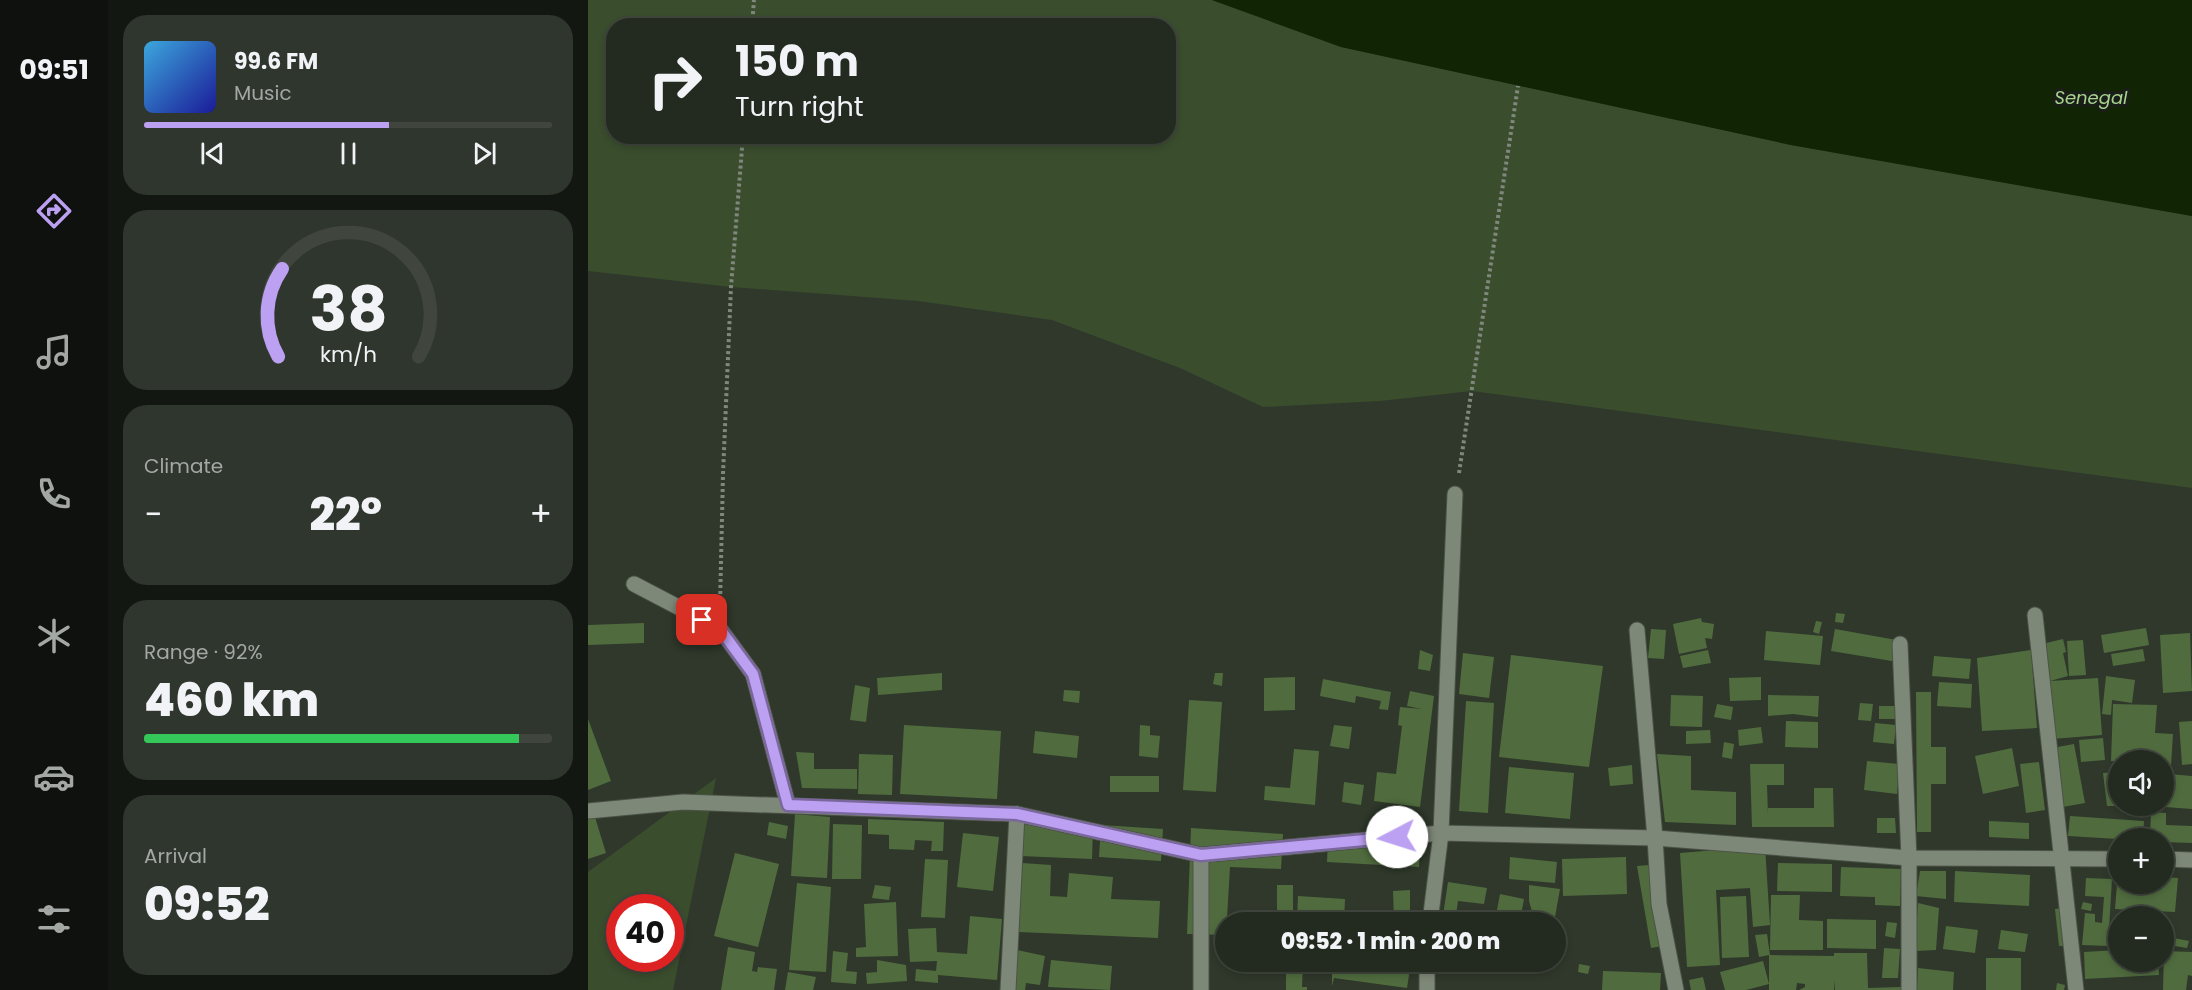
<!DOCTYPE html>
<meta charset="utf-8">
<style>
:root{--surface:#232a20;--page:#2f362d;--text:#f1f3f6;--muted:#a3a7a5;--line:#40463e;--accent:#bca0f2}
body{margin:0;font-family:Poppins,sans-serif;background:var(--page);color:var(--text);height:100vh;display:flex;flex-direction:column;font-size:22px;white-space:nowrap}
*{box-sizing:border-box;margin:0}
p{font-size:20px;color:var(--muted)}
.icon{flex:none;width:33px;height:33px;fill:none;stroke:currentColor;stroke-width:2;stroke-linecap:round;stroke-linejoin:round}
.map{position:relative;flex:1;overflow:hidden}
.sheet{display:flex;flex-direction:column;gap:15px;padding:15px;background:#131712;width:480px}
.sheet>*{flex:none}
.guide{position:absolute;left:18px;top:18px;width:570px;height:126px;border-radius:24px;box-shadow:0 3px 9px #0003,0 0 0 2px var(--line);background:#232a20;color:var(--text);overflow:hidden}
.fabs{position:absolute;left:1520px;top:750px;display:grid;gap:12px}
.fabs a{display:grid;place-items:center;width:66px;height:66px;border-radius:50%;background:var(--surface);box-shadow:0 3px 9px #0003,0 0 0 2px var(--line);font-size:30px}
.speed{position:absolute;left:18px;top:894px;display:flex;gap:12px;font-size:30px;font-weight:700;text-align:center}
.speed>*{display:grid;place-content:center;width:78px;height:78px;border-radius:50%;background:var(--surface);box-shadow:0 3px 9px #0003,0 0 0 2px var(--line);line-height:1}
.speed .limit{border:9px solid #d22;background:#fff;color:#111}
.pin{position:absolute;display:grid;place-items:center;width:51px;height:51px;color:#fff;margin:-26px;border-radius:12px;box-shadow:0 3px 9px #0006}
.me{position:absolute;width:66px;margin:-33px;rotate:265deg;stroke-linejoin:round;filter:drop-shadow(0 0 4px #0008)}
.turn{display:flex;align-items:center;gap:21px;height:126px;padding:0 30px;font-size:27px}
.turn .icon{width:78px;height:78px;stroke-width:2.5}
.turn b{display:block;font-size:42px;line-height:51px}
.big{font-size:45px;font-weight:800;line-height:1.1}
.sheet .tile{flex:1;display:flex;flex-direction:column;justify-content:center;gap:9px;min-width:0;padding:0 21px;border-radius:24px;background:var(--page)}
.sheet .dial{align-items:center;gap:0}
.dial svg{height:156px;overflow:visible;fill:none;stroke:var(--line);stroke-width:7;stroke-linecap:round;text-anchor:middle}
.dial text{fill:var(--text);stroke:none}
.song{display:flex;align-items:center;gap:18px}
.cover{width:72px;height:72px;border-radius:9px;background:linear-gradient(135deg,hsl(200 70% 55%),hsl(240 70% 35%))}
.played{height:6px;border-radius:3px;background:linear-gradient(90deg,var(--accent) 60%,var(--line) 60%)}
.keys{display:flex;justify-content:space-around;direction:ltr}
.heat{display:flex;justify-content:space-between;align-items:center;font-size:33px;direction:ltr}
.charge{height:9px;border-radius:4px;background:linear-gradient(90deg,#34c759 92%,var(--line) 0)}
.trip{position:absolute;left:627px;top:912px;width:351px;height:60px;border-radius:30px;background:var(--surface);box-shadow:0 3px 9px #0003,0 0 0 2px var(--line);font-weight:800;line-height:60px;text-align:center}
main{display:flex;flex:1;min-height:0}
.menu{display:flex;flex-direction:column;width:108px;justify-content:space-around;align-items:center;background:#0e110d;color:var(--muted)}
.menu .icon{width:42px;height:42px}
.menu .selected{color:var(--accent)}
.menu b{font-size:27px;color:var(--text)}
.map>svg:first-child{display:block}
.green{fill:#3a4d2d;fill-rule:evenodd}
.water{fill:#112403}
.building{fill:#506c3e}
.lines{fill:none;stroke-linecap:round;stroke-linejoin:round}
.street-casing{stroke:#4c5348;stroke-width:17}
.secondary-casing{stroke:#4c5348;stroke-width:17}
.path{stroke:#80887d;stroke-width:4;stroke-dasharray:3 3;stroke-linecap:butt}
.street{stroke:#7e8878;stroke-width:15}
.secondary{stroke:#7e8878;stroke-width:15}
.route-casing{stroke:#7a689d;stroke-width:15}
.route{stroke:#bca0f2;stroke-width:10}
.labels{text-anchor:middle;stroke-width:6;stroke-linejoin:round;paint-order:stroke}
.water-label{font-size:18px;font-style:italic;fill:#a7d38c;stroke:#1a1e18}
</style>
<main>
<nav class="menu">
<b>09:51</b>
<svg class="icon selected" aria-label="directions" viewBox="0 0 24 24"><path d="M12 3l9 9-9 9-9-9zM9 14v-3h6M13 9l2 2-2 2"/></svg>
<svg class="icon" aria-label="music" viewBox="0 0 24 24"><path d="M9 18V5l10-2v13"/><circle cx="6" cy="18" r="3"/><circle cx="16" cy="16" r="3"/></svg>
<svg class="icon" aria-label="phone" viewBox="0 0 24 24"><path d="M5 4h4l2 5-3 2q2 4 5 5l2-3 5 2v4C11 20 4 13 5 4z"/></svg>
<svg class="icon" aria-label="climate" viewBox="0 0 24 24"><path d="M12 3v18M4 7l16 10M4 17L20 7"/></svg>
<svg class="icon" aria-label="car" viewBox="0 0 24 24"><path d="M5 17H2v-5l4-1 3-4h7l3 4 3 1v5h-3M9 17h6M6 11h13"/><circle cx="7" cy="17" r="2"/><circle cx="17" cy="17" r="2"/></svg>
<svg class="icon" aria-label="filters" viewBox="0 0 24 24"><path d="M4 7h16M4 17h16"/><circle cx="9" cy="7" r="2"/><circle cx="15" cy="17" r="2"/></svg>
</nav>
<section class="sheet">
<div class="tile">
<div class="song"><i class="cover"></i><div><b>99.6 FM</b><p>Music</p></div></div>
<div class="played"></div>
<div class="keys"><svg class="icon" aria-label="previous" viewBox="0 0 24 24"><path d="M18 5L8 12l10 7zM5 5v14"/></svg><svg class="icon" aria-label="pause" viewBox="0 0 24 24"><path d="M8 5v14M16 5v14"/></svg><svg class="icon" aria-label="next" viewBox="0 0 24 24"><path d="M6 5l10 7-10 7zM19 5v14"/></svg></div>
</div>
<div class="tile dial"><svg viewBox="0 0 100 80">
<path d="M14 69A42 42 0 1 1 86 69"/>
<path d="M14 69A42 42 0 0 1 16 24" stroke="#bca0f2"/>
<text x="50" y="56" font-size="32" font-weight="700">38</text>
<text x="50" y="72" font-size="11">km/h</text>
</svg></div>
<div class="tile"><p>Climate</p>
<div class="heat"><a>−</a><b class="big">22°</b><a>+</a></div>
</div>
<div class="tile"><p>Range · 92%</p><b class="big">460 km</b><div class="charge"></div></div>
<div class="tile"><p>Arrival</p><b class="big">09:52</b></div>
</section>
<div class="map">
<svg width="1604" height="990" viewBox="0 0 1604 990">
<rect width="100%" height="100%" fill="#2f382b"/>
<g class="green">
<path d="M0,0H624L753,47L1203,145L1604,216V488L884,391L792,401L675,407L592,368L464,320L330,301L143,287L0,271ZM26,26H580V136H26Z"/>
<path d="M128,778L85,990H0V872ZM32,908H82V958H32Z"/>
</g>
<polygon class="water" points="624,0 1604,0 1604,216 1203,145 753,47"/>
<g class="building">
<polygon points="1248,613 1257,614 1255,623 1247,622"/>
<polygon points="1113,618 1114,622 1126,624 1124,639 1117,638 1119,648 1091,654 1085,624"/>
<polygon points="1228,621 1234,622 1231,634 1225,632"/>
<polygon points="56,623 56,643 0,645 0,625"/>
<polygon points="1558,628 1561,645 1516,653 1513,635"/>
<polygon points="1063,629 1078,630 1076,659 1060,658"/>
<polygon points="1247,629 1314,641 1310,662 1243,651"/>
<polygon points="1178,631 1235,636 1232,665 1176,660"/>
<polygon points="1602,633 1604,691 1575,693 1572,635"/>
<polygon points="1475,639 1478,652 1475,653 1480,676 1462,681 1510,678 1514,735 1464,739 1450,645"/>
<polygon points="1495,640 1498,675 1481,676 1479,641"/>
<polygon points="1555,649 1557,661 1525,666 1523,654"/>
<polygon points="832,650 845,655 842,671 830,669"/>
<polygon points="1120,650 1123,663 1095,668 1092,656"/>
<polygon points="1443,650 1449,728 1394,731 1389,658"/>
<polygon points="875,653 906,657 901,698 871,694"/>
<polygon points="923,655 1015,666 1001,767 911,757"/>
<polygon points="1346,656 1383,659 1381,679 1344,676"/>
<polygon points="354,673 354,690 290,695 289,678"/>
<polygon points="627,673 635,673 634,686 625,684"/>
<polygon points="1518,676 1547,680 1544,703 1524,700 1523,715 1514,714"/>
<polygon points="707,677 707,710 676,711 676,678"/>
<polygon points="1173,677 1173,700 1142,701 1141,678"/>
<polygon points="735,679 803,692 800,710 791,709 793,701 768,696 767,703 732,696"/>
<polygon points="1351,682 1384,684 1383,708 1349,706"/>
<polygon points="267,685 282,688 278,722 262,720"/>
<polygon points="476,690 492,691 491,703 475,701"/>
<polygon points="822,691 846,696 832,807 786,801 789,772 808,774 814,726 810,725 812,707 834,709 819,706"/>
<polygon points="1328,692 1343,692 1343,747 1358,747 1358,784 1343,784 1343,832 1329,832"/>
<polygon points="1083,695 1115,696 1114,727 1082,726"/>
<polygon points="1180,695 1231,696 1230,717 1205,714 1180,716"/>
<polygon points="601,700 634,702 628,792 595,790"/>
<polygon points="878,701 906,703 900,813 871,811"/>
<polygon points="1272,703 1285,704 1283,721 1270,720"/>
<polygon points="1129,704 1145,707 1143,720 1126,717"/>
<polygon points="1525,704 1569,705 1567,733 1585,734 1583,766 1575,766 1575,760 1523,761"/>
<polygon points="1291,706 1308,706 1309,719 1291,719"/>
<polygon points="0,719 23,781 0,790"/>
<polygon points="1198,721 1230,722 1230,748 1197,747"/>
<polygon points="1604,721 1604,764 1594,765 1591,722"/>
<polygon points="1287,723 1308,725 1306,744 1285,742"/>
<polygon points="316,725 413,731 409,799 312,794"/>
<polygon points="552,725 562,726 562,735 572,736 570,758 551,756"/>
<polygon points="746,725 764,727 761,749 742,746"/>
<polygon points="1173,727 1175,743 1151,746 1150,730"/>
<polygon points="1122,730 1123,743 1098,744 1098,731"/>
<polygon points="447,731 491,736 489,758 445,753"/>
<polygon points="1515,738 1517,760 1493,762 1491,740"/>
<polygon points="1136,742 1146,744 1144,759 1134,757"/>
<polygon points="1486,744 1497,803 1475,807 1464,748"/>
<polygon points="1424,748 1431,786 1395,794 1387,756"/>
<polygon points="706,749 731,751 727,805 676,800 677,786 702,788"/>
<polygon points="208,752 226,753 226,769 269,769 269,789 214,788"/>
<polygon points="271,754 305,755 304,795 270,794"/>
<polygon points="1069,754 1103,756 1103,790 1148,792 1148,825 1077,822"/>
<polygon points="1279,761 1311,764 1309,794 1276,790"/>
<polygon points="1451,762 1457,810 1438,813 1432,764"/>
<polygon points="1162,764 1196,764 1196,785 1179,785 1180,815 1180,808 1226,808 1226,788 1245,788 1246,827 1164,827"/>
<polygon points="1044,765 1045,784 1022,786 1020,768"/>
<polygon points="921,767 986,773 982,819 917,813"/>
<polygon points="1529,772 1530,806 1519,806 1515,773"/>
<polygon points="1580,774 1604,776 1604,809 1577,807"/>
<rect x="522" y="776" width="49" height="16"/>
<polygon points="756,782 776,785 773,805 754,802"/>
<polygon points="1563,812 1578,813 1578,825 1604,826 1604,843 1575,842 1575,838 1562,838"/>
<polygon points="6,814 18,853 0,859 0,816"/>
<polygon points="207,814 242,817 239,878 203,876"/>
<polygon points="1482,816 1556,821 1555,838 1530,839 1480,836"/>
<polygon points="1289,818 1307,818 1308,833 1289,833"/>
<polygon points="280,819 356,822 355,851 343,851 344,841 327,840 326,850 301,849 301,835 280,834"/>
<polygon points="1401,821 1441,823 1441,839 1401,837"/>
<polygon points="181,822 200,826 198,839 179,835"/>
<polygon points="433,823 505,827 504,859 432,856"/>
<polygon points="245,824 274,825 273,879 244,879"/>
<polygon points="513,825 575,829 573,861 511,857"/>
<polygon points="603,828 695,834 693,869 642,867 638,935 599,934"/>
<polygon points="375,833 411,837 405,891 369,887"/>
<polygon points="740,838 832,843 831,867 739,862"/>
<polygon points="1177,846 1182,925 1165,927 1162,888 1128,890 1132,965 1099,967 1092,853"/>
<polygon points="147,853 191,864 170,947 126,936"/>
<polygon points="922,857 969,862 967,883 921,879"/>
<polygon points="1038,857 1039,894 975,896 974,859"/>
<polygon points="337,859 360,860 357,918 333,917"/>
<polygon points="434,863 463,865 462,896 479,897 481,873 525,877 523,899 572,901 570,938 431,932"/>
<polygon points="1190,863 1244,864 1244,892 1189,891"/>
<polygon points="1062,865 1075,946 1063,948 1049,866"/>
<polygon points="1253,867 1313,869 1312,906 1287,905 1287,897 1252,896"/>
<polygon points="1332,871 1358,871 1358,899 1328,896"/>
<polygon points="1367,871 1442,875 1441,906 1366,902"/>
<polygon points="1575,877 1590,878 1587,912 1527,909 1529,884 1575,884"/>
<polygon points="1498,878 1524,879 1520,946 1494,945 1497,913 1507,914 1507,922 1514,923 1516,897 1497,896"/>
<polygon points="860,882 899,888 896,904 870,901 867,922 854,922"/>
<polygon points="209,883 243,887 238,972 201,970"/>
<polygon points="287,885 303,887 301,900 284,898"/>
<rect x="689" y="885" width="16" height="37"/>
<polygon points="941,885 972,889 967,917 945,915 941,901"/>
<polygon points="822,890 822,920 806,920 805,891"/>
<polygon points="912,894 936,899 932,920 908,915"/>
<polygon points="1183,895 1212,895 1211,920 1235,921 1235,950 1182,950"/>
<polygon points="710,896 757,899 756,922 709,922"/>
<polygon points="1158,896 1161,957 1134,958 1132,897"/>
<polygon points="308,902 310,956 268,957 268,948 278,947 276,904"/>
<polygon points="1495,902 1504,904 1503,911 1493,909"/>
<polygon points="1330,903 1351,908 1348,950 1327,951"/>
<polygon points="1474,908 1478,946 1471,946 1467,909"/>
<polygon points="382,916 414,919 409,980 350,975 350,983 327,981 328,969 348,971 349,961 322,962 320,929 348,928 349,952 379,954"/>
<polygon points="945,919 962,920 961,922 945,922"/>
<polygon points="1239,919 1288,920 1288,949 1239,948"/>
<polygon points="1299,922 1309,923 1307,938 1297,936"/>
<polygon points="1358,926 1390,930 1387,953 1355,949"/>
<polygon points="1413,930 1440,934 1437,952 1410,949"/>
<polygon points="1179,934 1182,955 1246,956 1246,953 1279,953 1280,988 1313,987 1313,990 1247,990 1246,980 1246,990 1211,990 1217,987 1217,984 1209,983 1208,990 1181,990 1181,955 1171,957 1167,935"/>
<polygon points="1575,936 1601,941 1599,948 1575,944"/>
<polygon points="140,947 167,952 164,971 169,972 170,967 189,969 186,990 133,990"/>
<polygon points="1296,948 1312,949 1310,978 1294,978"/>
<polygon points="429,950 457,956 452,985 438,983 437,990 421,990"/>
<polygon points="1530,950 1530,962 1570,962 1571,975 1497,979 1496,952"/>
<polygon points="245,951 260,953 258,971 269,972 268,984 243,982"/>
<polygon points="1576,951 1604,952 1604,976 1600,975 1598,990 1575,990"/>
<rect x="1398" y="958" width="35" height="32"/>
<polygon points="289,960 318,965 319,981 279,984 278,973 289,972"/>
<polygon points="463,960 524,966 522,990 460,987"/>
<polygon points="1175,961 1181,984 1158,990 1137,990 1132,972"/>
<polygon points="698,962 715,962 714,987 719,987 719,990 698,990"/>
<polygon points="744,962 823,962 819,988 746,978 744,986"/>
<polygon points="848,962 888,962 886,970 848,964"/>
<polygon points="942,962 959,962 957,971 941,969"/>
<polygon points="991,964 1002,966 1000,974 990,972"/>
<polygon points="1330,968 1366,972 1365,990 1329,990"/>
<polygon points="1015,971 1073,973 1072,990 1014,990"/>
<polygon points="200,972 228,977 225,990 197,990"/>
<polygon points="1115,977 1118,990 1103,990 1101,980"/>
<polygon points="1469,983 1477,985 1476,990 1468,990"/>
</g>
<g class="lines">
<defs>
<g id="street">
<polyline points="46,584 132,629 165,674 200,805"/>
<polyline points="1447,615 1488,990"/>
<polyline points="1049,630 1067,838 1071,904 1088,990"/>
<polyline points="1312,644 1321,858 1321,990"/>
<polyline points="613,855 613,990"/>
<polyline points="842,922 853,833 867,494"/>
<polyline points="420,990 429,814"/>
<polyline points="839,990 839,962"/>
</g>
<g id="secondary">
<polyline points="0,811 95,802 429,814 613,855 853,833 1067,838 1321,858 1530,859"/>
<polyline points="1575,859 1604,860"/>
</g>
</defs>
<use href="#street" class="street-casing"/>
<use href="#secondary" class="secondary-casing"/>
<g class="path">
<polyline points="164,26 166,0"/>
<polyline points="871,473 930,86"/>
<polyline points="132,606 135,474 143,287 155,136"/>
</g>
<use href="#street" class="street"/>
<use href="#secondary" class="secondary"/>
</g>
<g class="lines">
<defs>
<polyline id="route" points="114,620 132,629 165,674 200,805 429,814 613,855 809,837"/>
</defs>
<use href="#route" class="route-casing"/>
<use href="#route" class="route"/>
</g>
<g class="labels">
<g class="water-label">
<text x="1503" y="104">Senegal</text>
</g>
</g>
</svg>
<div class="fabs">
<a><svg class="icon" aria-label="sound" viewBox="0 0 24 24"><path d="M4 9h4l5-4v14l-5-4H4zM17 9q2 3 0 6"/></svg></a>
<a>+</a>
<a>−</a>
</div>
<div class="speed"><div class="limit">40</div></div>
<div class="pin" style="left:114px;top:620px;background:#d93025"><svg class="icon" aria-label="arrive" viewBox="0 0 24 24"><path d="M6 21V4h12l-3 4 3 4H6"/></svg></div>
<svg class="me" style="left:809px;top:837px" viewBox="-20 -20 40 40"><circle r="19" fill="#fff"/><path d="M0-13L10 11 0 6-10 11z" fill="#bca0f2"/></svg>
<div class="trip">09:52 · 1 min · 200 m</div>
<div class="guide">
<div class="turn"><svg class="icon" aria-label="right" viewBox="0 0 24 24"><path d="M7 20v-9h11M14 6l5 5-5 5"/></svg><div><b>150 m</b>Turn right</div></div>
</div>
</div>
</main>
